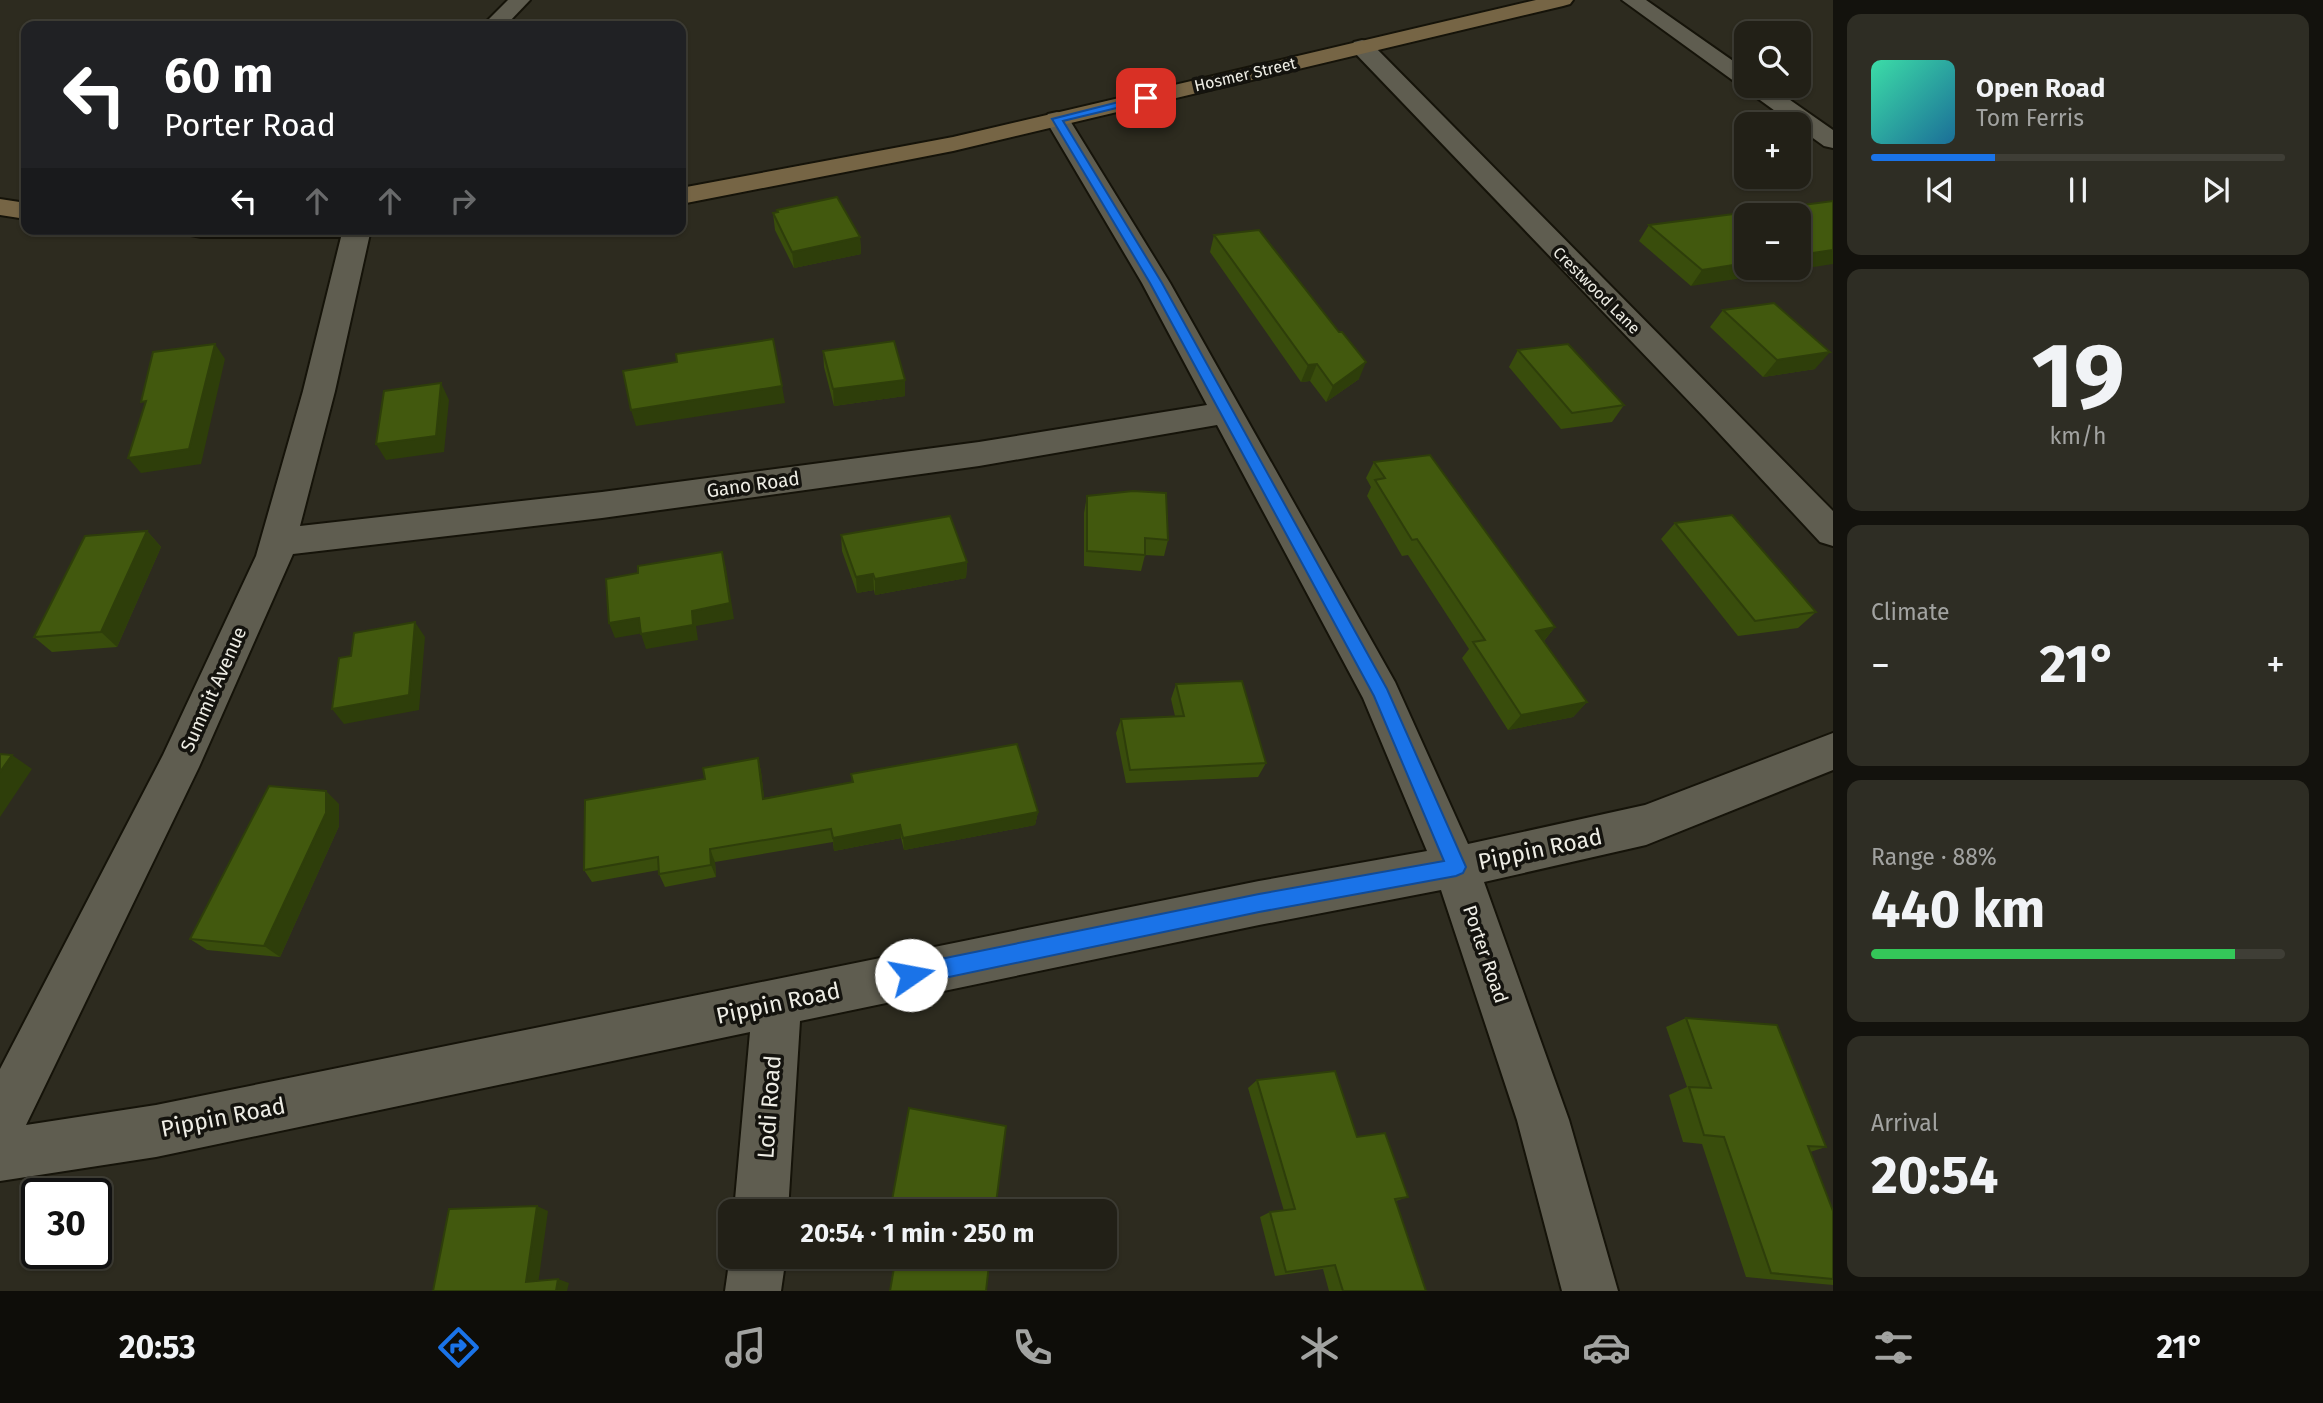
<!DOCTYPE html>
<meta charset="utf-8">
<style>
:root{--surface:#222017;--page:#2e2d24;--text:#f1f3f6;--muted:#a2a3a1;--line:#3f3e36;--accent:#1a73e8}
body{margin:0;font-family:"Fira Sans",sans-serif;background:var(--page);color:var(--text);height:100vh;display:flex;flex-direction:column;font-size:26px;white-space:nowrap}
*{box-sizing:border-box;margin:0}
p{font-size:23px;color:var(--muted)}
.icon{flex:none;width:38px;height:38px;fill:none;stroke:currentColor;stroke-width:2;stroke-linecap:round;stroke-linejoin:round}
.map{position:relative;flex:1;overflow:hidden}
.drawer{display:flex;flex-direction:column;gap:14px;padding:14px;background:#13120d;width:490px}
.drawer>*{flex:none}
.guide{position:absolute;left:21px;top:21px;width:665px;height:214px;border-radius:14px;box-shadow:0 2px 5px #0004,0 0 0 2px var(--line);background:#202124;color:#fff;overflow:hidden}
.fabs{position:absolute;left:1734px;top:21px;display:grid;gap:14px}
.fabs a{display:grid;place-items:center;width:77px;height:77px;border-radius:14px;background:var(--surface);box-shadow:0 2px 5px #0004,0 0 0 2px var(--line);font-size:35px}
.speed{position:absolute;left:21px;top:1178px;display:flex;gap:14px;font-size:35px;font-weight:700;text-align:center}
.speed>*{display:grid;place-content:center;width:91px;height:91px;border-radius:50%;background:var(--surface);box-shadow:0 2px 5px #0004,0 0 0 2px var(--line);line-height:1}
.speed .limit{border:4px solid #111;border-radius:10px;background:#fff;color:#111}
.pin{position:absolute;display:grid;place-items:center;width:60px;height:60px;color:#fff;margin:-30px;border-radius:14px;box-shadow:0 4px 10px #0006}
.me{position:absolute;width:77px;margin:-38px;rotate:78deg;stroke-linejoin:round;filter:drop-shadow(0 0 5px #0008)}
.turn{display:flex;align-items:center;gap:24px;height:147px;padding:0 28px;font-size:32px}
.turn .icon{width:91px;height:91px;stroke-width:2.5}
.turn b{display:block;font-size:49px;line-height:60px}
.lanes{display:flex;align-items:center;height:66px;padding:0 28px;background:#0003;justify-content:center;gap:35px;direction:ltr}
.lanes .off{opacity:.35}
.big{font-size:52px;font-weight:700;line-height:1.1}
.drawer .widget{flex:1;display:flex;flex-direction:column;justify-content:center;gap:10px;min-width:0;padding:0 24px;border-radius:14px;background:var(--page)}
.drawer .dial{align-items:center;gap:0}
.dial b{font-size:91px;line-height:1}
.song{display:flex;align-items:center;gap:21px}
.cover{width:84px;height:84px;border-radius:10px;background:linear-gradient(135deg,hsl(160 70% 55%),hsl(200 70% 35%))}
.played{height:7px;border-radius:4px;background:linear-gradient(90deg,var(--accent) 30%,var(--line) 30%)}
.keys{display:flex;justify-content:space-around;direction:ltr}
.heat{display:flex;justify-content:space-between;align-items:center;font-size:38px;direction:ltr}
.charge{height:10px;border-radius:5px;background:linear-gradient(90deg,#34c759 88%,var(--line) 0)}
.trip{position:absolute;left:718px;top:1199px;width:399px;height:70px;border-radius:14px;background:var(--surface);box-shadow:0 2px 5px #0004,0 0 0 2px var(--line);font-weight:700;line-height:70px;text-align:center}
.dock{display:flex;height:112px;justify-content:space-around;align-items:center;background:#0e0d09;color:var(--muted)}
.dock .icon{width:49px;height:49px}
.dock .active{color:var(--accent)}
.dock b{font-size:32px;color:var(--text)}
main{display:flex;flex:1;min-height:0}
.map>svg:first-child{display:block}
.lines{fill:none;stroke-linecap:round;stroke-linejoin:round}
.street-casing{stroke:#151309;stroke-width:4}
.secondary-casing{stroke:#151309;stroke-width:4}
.street{fill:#5f5d50;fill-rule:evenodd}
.secondary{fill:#766545;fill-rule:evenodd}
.wall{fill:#394d0c}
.shaded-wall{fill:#2e3e0a}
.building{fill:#42590e;stroke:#2e3e0a;stroke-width:2}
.route{fill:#1a73e8;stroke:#114b97;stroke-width:2}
.labels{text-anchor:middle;stroke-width:7;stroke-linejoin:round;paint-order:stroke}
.far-street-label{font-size:16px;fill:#eeede5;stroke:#14130e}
.street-label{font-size:19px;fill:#eeede5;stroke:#14130e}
.near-street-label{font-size:23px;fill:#eeede5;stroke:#14130e}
</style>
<main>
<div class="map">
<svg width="1833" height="1291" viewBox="0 0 1833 1291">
<rect width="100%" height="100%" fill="#2d2b1f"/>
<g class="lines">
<defs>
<g id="street">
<polygon points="508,0 530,0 505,26 482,26"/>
<polygon points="1622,0 1646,0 1746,70 1746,86 1770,86 1833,130 1833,148 1824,146 1799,128 1799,124 1793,124"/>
<polygon points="1362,40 1370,42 1833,511 1833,546 1820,542 1705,418 1354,52 1351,47 1354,42"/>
<path d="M1057,112L1066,114L1069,119L1170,283L1395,682L1468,844L1645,805L1833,733V770L1646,845L1484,882L1569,1120L1618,1291H1562L1517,1120L1441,890L1259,925L800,1021L788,1211H734L750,1032L156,1157L0,1181V1069L163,755L256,556L303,391L343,229H371L335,391L300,526L602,492L979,442L1207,405L1142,283L1045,119L1048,114ZM1217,425L1363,698L1427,851L1259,881L156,1105L26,1125L199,767L293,554L602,518L979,466Z"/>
<polygon points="730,1256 786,1256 781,1291 725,1291"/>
</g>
<g id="secondary">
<polygon points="1536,0 1573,0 1570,4 1563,6 953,151 681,204 681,188 953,137"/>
<polygon points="0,199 26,203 26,219 0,215"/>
<polygon points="188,229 372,229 369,235 359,237 201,237 191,235"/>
</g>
</defs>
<use href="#street" class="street-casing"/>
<use href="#secondary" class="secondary-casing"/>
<use href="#street" class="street"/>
<use href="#secondary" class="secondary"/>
</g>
<g class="wall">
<polygon points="1833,201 1691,286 1639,241 1649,225"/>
<polygon points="777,210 860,237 861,254 794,268 775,230 773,213 777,213"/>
<polygon points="1214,235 1359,379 1326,402 1310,381 1301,382 1210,252"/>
<polygon points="1723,310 1815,369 1763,377 1710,327"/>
<polygon points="1518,350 1624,405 1612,422 1561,429 1509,367"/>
<polygon points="823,351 905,396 834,406 824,367"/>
<polygon points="1374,462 1555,627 1544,641 1587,702 1573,717 1508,730 1462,658 1469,649 1408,555 1402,556 1367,496 1371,487 1366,478"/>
<polygon points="1087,496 1168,540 1164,556 1145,555 1141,571 1084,566 1084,513"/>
<polygon points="1675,523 1816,612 1798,628 1738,636 1661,539"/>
<polygon points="147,531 161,547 117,647 52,652 34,637"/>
<polygon points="841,535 967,562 966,578 875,595 874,590 857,593 842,551"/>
<polygon points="1176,684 1266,763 1258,777 1126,783 1116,733 1121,719 1175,716 1171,699"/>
<polygon points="758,758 761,772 764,798 852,782 851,774 1038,812 1035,825 904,850 901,838 834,851 833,842 715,862 716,877 665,887 659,874 659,870 592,882 584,870"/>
<polygon points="339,804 339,826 280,957 207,950 190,939"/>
<polygon points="1686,1018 1826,1147 1810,1152 1833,1211 1833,1285 1746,1277 1702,1144 1683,1142 1669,1095 1687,1087 1666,1027"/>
<polygon points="1257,1080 1357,1137 1408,1197 1396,1201 1426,1291 1329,1291 1323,1269 1275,1276 1260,1217 1270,1212 1284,1211 1248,1088"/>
</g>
<g class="shaded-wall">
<polygon points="860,237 861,254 794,268 792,252"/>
<polygon points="1833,250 1833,264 1691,286 1702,270 1746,263 1746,268 1799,268 1799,255"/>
<polygon points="215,344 225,359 201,464 141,473 128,458"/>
<polygon points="1830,352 1815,369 1763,377 1777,360"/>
<polygon points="1366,362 1359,379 1326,402 1333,386"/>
<polygon points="1317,364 1310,381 1301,382 1308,365"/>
<polygon points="905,380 905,396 834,406 833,389"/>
<polygon points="441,383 449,400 444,452 386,460 376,444"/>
<polygon points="782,386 785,403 636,426 631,410"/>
<polygon points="147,531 161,547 117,647 101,632"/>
<polygon points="722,552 726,568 734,619 696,626 698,640 646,649 641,634 692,611"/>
<polygon points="967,562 966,578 875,595 875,579"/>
<polygon points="873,574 874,590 857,593 856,577"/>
<polygon points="639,618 644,633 615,638 609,623"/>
<polygon points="415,622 425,637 419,710 344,724 332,709"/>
<polygon points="1555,627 1542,643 1536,631"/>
<polygon points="1587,702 1573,717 1508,730 1521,715"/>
<polygon points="12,755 32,769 0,817 0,772"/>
<polygon points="758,758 761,772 766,812 763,799"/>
<polygon points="326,791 339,804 339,826 280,957 264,946"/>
<polygon points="1038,812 1035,825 904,850 903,838"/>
<polygon points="900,825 901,838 834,851 833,838"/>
<polygon points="710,849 715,862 716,877 711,865"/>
<polygon points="537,1206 548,1211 538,1285 526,1282"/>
<polygon points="558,1279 569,1283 567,1291 556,1291"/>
</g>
<g class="building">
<polygon points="837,197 860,237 792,252 773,213 778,212 777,210"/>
<polygon points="1833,201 1833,250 1799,255 1799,215 1746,215 1746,263 1702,270 1649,225"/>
<polygon points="1259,230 1339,332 1342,332 1366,362 1333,386 1317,364 1308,365 1214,235"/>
<polygon points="1774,303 1830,352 1777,360 1723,310"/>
<polygon points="773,339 782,386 631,410 623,371 677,362 676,354"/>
<polygon points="894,341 905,380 833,389 823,351"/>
<polygon points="215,344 189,449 128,458 146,401 141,402 153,352"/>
<polygon points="1568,344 1624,405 1572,413 1518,350"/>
<polygon points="441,383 436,436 376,444 384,391"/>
<polygon points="1430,455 1555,627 1536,631 1587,702 1521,715 1473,642 1485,640 1417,539 1412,540 1375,480 1385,478 1374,462"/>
<polygon points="1133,491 1166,493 1168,540 1145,538 1145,555 1087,551 1087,496"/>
<polygon points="1732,515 1816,612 1755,621 1675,523"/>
<polygon points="950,516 967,562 875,579 873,574 856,577 841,535"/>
<polygon points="147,531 101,632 34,637 85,536"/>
<polygon points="722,552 730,603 692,611 693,625 641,634 639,618 609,623 606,579 638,573 638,566"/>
<polygon points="415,622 409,695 332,709 339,658 351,656 354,633"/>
<polygon points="1242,681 1266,763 1130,770 1121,719 1184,716 1176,684"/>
<polygon points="1017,744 1038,812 903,838 900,825 833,838 831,829 710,849 711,865 659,874 658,857 584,870 585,800 705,779 703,768 758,758 763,799 853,782 851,774"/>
<polygon points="0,754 12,755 0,772"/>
<polygon points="269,786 326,791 326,813 264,946 190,939"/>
<polygon points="1686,1018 1777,1025 1826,1147 1808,1146 1833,1211 1833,1279 1771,1273 1724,1137 1704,1135 1689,1087 1711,1088"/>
<polygon points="1335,1071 1357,1137 1385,1133 1408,1197 1395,1199 1426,1291 1343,1291 1335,1265 1286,1272 1270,1212 1295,1209 1257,1080"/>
<polygon points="909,1108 1006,1126 995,1211 890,1211"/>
<polygon points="537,1206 526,1282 558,1279 556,1291 433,1291 449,1209"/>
<polygon points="896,1256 990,1256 986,1291 890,1291"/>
</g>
<polygon class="route" points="1146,95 1151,98 1150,100 1063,121 1162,283 1387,689 1466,867 1463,873 1456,876 1259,912 911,985 904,982 901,975 904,968 911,965 1259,894 1444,861 1374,696 1150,283 1052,119"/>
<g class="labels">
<g class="far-street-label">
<text transform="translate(1245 74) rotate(-13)" y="6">Hosmer Street</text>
<text transform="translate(1597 290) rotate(45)" y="6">Crestwood Lane</text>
</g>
<g class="street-label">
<text transform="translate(753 484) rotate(-8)" y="7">Gano Road</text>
<text transform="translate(213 689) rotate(-66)" y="7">Summit Avenue</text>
<text transform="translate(1486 954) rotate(71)" y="7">Porter Road</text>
</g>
<g class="near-street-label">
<text transform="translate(1540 849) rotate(-12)" y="8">Pippin Road</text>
<text transform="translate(778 1003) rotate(-12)" y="8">Pippin Road</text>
<text transform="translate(769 1107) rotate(-86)" y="8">Lodi Road</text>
<text transform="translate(223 1117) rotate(-11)" y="8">Pippin Road</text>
</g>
</g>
</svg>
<div class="fabs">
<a><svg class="icon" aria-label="search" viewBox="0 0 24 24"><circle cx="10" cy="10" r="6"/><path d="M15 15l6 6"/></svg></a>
<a>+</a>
<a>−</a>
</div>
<div class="speed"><div class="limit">30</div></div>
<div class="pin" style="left:1146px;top:98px;background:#d93025"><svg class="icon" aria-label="arrive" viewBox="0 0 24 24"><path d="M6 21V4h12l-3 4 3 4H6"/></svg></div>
<svg class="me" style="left:911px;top:975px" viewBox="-20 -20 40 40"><circle r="19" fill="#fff"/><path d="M0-13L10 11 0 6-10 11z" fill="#1a73e8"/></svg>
<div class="trip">20:54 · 1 min · 250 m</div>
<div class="guide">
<div class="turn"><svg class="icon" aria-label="left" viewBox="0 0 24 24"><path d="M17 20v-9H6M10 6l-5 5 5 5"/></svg><div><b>60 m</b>Porter Road</div></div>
<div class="lanes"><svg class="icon" aria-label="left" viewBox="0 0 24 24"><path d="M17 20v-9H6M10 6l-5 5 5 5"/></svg><svg class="icon off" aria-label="ahead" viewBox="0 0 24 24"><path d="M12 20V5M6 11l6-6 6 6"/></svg><svg class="icon off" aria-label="ahead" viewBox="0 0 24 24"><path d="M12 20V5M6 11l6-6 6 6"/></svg><svg class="icon off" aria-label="right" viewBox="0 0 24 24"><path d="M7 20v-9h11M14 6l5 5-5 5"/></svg></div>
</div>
</div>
<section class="drawer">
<div class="widget">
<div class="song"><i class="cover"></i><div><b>Open Road</b><p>Tom Ferris</p></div></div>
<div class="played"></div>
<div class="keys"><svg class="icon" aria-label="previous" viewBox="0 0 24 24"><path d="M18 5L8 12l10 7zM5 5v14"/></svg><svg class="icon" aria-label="pause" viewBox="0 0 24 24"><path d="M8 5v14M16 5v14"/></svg><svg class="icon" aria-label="next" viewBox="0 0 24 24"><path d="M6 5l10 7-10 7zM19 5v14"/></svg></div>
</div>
<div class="widget dial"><b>19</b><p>km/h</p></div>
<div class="widget"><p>Climate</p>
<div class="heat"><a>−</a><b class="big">21°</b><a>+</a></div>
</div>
<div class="widget"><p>Range · 88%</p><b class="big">440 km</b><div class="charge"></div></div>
<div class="widget"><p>Arrival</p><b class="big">20:54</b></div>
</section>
</main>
<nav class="dock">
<b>20:53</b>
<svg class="icon active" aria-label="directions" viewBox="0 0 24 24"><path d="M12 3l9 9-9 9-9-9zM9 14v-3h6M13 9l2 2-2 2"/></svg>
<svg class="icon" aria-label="music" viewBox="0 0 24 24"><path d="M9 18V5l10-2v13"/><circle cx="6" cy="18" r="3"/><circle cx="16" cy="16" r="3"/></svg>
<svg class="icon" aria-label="phone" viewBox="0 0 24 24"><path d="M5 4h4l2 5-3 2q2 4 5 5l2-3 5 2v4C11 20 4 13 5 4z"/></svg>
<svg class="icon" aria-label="climate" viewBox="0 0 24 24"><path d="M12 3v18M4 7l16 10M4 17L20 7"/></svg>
<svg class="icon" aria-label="car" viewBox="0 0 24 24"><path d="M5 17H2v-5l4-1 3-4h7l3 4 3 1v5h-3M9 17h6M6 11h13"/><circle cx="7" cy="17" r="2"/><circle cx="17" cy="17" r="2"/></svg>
<svg class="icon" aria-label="filters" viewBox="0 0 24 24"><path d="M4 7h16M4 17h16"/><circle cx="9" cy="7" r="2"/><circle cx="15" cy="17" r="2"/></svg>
<b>21°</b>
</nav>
